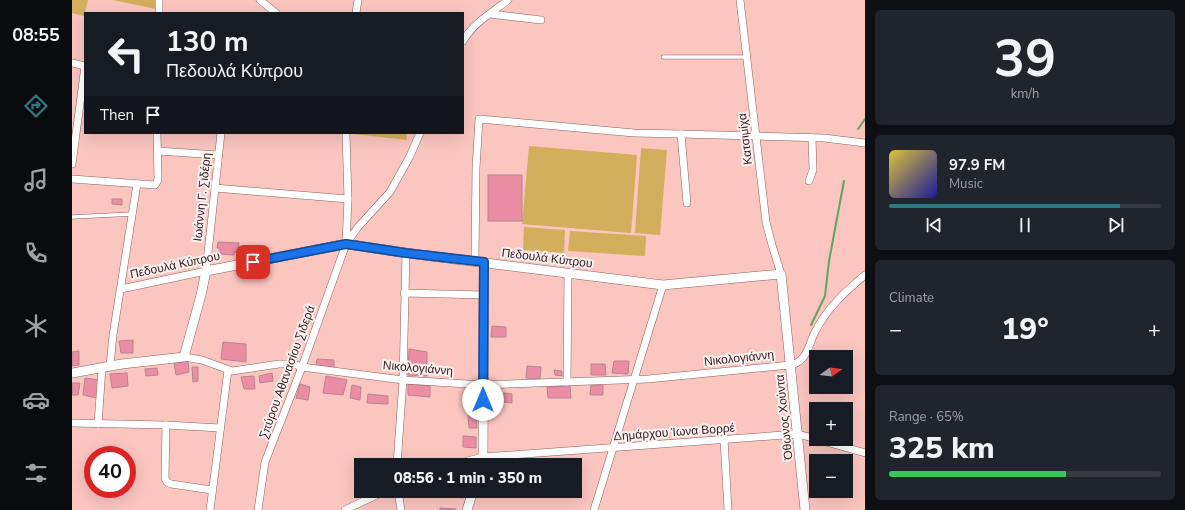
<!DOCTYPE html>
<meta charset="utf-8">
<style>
:root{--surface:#171b24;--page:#20242c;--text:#f1f3f6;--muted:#9ea1a6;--line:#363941;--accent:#2f777f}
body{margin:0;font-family:"Nunito Sans",sans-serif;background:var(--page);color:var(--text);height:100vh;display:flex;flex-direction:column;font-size:15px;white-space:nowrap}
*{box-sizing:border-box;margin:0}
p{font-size:13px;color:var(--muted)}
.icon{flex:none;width:22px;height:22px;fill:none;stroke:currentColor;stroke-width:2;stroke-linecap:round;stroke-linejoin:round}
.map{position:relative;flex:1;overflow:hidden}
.details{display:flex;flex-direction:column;gap:10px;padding:10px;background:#0d0f14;width:320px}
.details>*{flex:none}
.banner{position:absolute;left:12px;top:12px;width:380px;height:122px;border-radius:0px;box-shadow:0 4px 16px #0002;background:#171b24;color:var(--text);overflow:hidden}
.needle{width:26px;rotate:76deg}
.buttons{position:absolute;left:737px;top:350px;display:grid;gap:8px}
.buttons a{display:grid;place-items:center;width:44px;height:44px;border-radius:0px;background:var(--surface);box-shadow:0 4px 16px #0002;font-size:20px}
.speed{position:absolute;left:12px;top:446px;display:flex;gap:8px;font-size:20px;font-weight:700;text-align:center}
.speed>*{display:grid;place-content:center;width:52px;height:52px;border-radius:50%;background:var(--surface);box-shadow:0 4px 16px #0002;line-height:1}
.speed .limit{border:6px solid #d22;background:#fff;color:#111}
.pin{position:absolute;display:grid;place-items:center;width:34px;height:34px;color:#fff;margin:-17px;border-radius:8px;box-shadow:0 2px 6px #0006}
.me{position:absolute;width:44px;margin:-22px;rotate:0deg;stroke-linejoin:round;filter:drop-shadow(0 0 3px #0008)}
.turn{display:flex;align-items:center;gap:14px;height:84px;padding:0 16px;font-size:18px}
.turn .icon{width:52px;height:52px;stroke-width:2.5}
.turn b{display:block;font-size:28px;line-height:34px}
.then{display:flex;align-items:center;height:38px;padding:0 16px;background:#0003;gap:8px;font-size:15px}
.big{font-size:30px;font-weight:800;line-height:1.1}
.details .tile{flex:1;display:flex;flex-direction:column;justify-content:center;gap:6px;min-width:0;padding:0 14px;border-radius:6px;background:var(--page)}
.details .dial{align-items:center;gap:0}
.dial b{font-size:52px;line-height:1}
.song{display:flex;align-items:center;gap:12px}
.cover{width:48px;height:48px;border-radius:6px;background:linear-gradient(135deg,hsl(50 70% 55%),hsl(240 70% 35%))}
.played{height:4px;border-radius:2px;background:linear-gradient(90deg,var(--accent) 85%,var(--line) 85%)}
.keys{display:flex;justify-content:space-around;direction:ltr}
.heat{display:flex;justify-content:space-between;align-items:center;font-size:22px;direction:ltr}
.charge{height:6px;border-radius:3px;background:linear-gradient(90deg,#34c759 65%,var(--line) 0)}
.trip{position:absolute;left:282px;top:458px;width:228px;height:40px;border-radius:0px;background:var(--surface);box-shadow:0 4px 16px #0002;font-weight:800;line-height:40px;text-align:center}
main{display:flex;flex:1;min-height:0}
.tabs{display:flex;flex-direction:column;width:72px;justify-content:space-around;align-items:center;background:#090b0e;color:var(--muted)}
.tabs .icon{width:28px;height:28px}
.tabs .on{color:var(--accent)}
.tabs b{font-size:18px;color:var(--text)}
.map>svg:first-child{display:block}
.green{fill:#d3ae5d}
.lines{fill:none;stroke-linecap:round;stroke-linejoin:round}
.stream{stroke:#61a465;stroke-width:2}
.building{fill:#eb8ea3;stroke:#b6858f}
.service-casing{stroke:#8e5f5b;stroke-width:4.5}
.minor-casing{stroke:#8e5f5b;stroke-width:8}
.tertiary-casing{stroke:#8e5f5b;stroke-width:10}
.service{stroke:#fff;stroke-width:3.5}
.minor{stroke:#fff;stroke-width:7}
.tertiary{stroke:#fff;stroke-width:9}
.route-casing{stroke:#114b97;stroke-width:10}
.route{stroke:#1a73e8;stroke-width:7}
.labels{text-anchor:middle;stroke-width:4;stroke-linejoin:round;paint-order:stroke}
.street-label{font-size:12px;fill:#352220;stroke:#fdf2f1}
</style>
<main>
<nav class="tabs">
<b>08:55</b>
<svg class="icon on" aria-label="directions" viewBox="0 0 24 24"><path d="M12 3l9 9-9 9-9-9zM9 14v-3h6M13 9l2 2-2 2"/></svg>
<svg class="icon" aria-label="music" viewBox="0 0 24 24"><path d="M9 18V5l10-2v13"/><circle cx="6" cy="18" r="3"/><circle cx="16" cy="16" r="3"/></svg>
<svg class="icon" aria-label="phone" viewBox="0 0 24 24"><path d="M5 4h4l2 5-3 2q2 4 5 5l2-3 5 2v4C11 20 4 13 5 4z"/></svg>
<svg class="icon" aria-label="climate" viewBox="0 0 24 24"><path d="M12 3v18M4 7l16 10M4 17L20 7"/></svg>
<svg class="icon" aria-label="car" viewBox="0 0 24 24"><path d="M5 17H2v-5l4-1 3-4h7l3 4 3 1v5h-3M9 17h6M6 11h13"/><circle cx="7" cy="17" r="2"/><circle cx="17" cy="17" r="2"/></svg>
<svg class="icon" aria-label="filters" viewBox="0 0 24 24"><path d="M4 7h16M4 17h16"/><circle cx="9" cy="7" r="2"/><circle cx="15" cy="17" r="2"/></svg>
</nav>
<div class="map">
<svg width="793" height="510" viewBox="0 0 793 510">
<rect width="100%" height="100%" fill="#fbc5c0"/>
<g class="green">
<polygon points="0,0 16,0 12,16 0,13"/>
<polygon points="41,0 85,0 84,9"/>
<polygon points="282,133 334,133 335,140 282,134"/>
<polygon points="457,146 565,155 559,233 450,224"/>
<polygon points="569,148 595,150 588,235 563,233"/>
<polygon points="452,227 493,230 492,253 451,250"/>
<polygon points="498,231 574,236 573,256 496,251"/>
</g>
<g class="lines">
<g class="stream">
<polyline points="786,129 793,119"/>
<polyline points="739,325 753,296 757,261 772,181"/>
</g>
</g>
<g class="building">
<rect x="416" y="175" width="34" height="46"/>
<polygon points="40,199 50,199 50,205 40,204"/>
<polygon points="146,242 167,243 166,253 162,252 162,255 148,254 148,248 145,248"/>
<polygon points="420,326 434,327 434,337 419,337"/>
<polygon points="61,340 61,353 49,353 47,341"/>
<polygon points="151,342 174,344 174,362 149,359"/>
<polygon points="337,349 355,352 355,376 336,375"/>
<polygon points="7,351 7,365 0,366 0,352"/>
<polygon points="245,359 262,360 262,369 244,366"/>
<polygon points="116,361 117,372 104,375 102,363"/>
<polygon points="542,361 557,361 556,374 540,373"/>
<polygon points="519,364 533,364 534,375 519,375"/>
<polygon points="455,366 469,367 468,379 454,378"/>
<polygon points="120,367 126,367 126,381 121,382"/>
<polygon points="85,368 86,375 74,376 73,369"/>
<polygon points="482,370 490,371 490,376 483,375"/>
<polygon points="55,373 56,386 40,388 38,374"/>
<polygon points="200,373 201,381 188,383 187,376"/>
<polygon points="182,376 183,389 172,389 169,377"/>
<polygon points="254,376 275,380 271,395 251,393"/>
<polygon points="13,378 27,380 25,398 11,395"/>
<polygon points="0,383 8,383 6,395 0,395"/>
<polygon points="228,384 238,387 236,400 224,398"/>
<polygon points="336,384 358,386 358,397 336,395"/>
<polygon points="280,385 289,387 288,400 278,398"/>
<polygon points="519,385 531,385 531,395 518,395"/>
<polygon points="498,386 499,398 476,398 475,387"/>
<polygon points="431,393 440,394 440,403 431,402"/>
<polygon points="296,394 316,396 316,404 295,403"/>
<polygon points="396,415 404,415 405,428 397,428"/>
<polygon points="391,436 404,437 404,448 391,447"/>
<polygon points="378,491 393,491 391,498 378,496"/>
<polygon points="409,491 426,491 426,497 409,495"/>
<polygon points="368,508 384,509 384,510 368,510"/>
</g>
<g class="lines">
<defs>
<g id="service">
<polyline points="591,57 674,57"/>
<polyline points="0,217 61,214"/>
</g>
<g id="minor">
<polyline points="188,0 204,13"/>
<polyline points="668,0 694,222 700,245 709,274"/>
<polyline points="87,13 87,0"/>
<polyline points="284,13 286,0"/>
<polyline points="418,14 469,20"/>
<path d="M391,41C401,23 421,12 436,0"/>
<polyline points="0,63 13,66"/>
<polyline points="609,134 615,203"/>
<polyline points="86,151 146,155"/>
<polyline points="0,164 13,66"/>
<polyline points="0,179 83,185 86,180 85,133"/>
<polyline points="737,181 741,170 740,138"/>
<polyline points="143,188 276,199"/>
<polyline points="274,243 276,199 274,133"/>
<polyline points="403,261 404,168 407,119 562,133 609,134 752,138 793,143"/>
<polyline points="49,289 134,271 149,133"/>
<polyline points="332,293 412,295"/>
<path d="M112,357L130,360L160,371L207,364H221L230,367L331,380L411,385L576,379L718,365C735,362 736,346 743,332C755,308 773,292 793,275"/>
<polyline points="38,366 41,335 65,184"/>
<polyline points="495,382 496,273"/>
<polyline points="0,423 94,425 148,428"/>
<polyline points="26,424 30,368"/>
<polyline points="94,425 93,478 95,482 99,484 140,490"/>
<polyline points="652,439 656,510"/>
<polyline points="325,465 331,380 334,253"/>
<polyline points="380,465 411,457 726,434 793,453"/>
<polyline points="326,491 329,510"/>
<polyline points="138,510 156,370"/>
<polyline points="186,510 193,462 230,367 274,244 286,227 318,192 338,156 348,133"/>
<polyline points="273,510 313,491"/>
<polyline points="522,510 591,285"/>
</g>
<g id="tertiary">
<polyline points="0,373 50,364 112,357 129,295 134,271 274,244 334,253 591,285 709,274 733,510"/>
<polyline points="409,465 411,457 412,262"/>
<polyline points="395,510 401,491"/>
</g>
</defs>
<use href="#service" class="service-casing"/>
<use href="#minor" class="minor-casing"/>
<use href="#tertiary" class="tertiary-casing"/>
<use href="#service" class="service"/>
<use href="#minor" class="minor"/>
<use href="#tertiary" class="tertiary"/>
</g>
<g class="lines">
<defs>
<polyline id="route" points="181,262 274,244 334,253 412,262 411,400"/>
</defs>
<use href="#route" class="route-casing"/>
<use href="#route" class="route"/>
</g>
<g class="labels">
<g class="street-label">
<text transform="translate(673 139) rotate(-97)" y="4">Κατσιμίχα</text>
<text transform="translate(130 197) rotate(-84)" y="4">Ιωάννη Γ. Σιδέρη</text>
<text transform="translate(475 258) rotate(7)" y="4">Πεδουλά Κύπρου</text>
<text transform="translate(103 265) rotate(-12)" y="4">Πεδουλά Κύπρου</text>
<text transform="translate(667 358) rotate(-6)" y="4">Νικολογιάννη</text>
<text transform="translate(346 368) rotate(5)" y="4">Νικολογιάννη</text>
<text transform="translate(215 372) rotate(-70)" y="4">Σπύρου Αθανασίου Σιδερά</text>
<text transform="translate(712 417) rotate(-96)" y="4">Όθωνος Χούντα</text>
<text transform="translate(602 432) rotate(-4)" y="4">Δημάρχου Ίωνα Βορρέ</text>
</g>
</g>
</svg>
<div class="buttons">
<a><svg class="needle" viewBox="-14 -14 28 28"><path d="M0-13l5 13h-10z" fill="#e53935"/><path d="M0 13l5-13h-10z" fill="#9ea1a6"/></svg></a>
<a>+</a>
<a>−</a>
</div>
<div class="speed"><div class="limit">40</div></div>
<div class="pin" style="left:181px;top:262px;background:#d93025"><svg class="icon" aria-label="arrive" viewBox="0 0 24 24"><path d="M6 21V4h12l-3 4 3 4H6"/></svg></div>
<svg class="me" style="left:411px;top:400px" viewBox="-20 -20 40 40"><circle r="19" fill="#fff"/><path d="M0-13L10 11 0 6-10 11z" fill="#1a73e8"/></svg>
<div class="trip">08:56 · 1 min · 350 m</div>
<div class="banner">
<div class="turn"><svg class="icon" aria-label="left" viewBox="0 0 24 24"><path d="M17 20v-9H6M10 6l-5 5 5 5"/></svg><div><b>130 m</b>Πεδουλά Κύπρου</div></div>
<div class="then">Then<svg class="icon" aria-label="arrive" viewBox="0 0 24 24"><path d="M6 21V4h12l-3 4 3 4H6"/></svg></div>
</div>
</div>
<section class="details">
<div class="tile dial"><b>39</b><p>km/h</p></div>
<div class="tile">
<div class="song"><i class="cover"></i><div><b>97.9 FM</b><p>Music</p></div></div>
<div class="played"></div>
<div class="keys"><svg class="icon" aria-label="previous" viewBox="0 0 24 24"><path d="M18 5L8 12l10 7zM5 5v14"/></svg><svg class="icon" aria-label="pause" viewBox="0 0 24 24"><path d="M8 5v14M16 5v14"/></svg><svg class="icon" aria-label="next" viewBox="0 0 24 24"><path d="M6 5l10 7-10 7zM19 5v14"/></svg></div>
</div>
<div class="tile"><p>Climate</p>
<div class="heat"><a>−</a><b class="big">19°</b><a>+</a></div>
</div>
<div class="tile"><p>Range · 65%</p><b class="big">325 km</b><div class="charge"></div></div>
</section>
</main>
